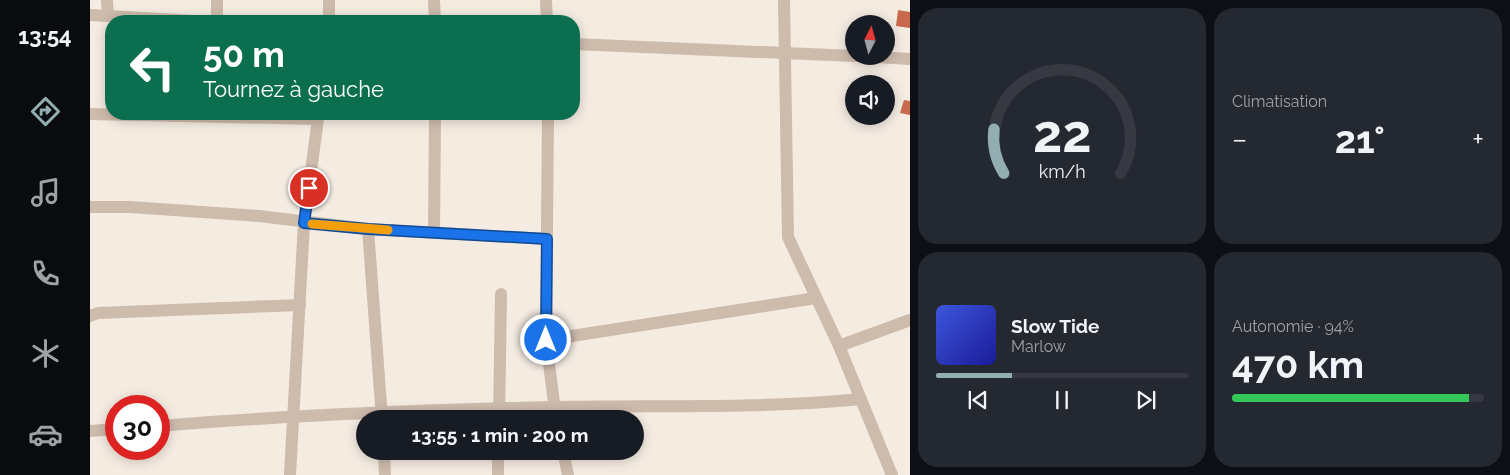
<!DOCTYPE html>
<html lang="fr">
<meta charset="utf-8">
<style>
:root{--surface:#171b24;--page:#242831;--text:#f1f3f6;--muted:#9ea1a6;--line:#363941;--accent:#92aeb2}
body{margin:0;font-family:Raleway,sans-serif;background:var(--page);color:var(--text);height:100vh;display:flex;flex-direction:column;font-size:19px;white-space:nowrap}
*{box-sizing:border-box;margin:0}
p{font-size:16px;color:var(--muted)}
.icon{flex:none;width:28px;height:28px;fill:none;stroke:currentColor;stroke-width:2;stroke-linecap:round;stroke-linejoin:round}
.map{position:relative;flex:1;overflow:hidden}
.drawer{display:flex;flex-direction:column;gap:8px;padding:8px;background:#0d0f14;width:600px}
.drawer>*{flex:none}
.guide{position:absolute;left:15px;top:15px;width:475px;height:105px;border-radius:20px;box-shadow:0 2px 12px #0003;background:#0b6e4f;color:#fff;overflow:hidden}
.needle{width:32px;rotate:6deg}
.tools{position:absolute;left:755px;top:15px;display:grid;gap:10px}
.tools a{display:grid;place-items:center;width:50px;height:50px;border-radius:50%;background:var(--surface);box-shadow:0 2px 12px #0003;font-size:25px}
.speed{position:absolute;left:15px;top:395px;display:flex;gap:10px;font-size:25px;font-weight:700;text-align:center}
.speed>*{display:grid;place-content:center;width:65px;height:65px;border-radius:50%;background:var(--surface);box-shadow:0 2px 12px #0003;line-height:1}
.speed .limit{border:8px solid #d22;background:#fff;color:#111}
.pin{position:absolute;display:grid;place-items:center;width:42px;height:42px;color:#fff;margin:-21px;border:2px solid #fff;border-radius:50%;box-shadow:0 1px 5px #0007}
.me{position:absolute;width:55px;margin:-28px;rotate:0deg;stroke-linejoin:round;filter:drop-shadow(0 0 4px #0008)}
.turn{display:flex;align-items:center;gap:18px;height:105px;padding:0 15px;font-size:22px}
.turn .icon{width:65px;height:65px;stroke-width:2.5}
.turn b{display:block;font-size:35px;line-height:42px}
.big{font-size:38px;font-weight:700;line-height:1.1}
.drawer .widget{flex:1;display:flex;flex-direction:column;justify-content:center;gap:8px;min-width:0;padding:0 18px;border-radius:20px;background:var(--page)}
.drawer .dial{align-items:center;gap:0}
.dial svg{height:130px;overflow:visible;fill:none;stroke:var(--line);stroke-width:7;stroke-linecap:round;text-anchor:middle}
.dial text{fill:var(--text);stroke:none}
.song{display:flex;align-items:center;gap:15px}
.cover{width:60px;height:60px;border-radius:8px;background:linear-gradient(135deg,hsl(230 70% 55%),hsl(240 70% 35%))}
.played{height:5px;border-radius:2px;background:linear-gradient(90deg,var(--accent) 30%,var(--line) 30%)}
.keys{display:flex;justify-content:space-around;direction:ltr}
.heat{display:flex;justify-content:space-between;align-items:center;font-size:28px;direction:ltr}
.charge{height:8px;border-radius:4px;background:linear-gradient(90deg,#34c759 94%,var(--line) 0)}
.drawer .tiles{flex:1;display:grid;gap:8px;grid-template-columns:repeat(2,1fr)}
.trip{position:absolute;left:266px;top:410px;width:288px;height:50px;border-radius:25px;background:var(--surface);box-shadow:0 2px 12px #0003;font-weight:700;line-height:50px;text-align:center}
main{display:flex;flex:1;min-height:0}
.tabs{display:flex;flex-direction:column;width:90px;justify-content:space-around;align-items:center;background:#090b0e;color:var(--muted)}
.tabs .icon{width:35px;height:35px}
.tabs .current{color:var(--accent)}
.tabs b{font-size:22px;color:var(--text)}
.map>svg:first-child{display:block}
.building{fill:#c8694b}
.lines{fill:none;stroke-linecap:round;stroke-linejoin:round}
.minor{stroke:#cdbbac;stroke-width:12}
.route-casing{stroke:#114b97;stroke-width:12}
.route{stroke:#1a73e8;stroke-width:9}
.slow{stroke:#f59e0b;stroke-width:9}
</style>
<main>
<nav class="tabs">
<b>13:54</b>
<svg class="icon current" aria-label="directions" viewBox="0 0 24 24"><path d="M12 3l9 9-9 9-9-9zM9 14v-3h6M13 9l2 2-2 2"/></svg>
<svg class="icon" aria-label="music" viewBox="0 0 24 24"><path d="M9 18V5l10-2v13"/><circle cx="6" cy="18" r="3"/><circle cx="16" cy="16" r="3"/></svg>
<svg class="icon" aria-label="phone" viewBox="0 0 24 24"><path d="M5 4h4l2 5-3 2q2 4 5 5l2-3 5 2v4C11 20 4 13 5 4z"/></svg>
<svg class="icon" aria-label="climate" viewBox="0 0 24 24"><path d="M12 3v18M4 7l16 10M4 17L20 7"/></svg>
<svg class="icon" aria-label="car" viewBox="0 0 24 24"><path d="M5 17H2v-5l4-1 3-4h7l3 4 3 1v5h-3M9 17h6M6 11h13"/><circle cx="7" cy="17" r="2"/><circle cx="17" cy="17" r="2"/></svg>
</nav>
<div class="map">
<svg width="820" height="475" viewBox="0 0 820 475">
<rect width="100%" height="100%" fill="#f4ebe1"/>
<g class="building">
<polygon points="808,10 820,12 820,28 806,26"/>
<polygon points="814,100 820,101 820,115 810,113"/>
</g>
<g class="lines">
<g class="minor">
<polyline points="17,0 18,16"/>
<polyline points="127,0 127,21"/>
<polyline points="239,0 239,21"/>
<polyline points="344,0 345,21"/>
<polyline points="456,0 457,21"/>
<polyline points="694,0 698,237 749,346 802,475"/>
<polyline points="0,15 107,21"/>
<polyline points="484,44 764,56"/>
<polyline points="768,56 820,59"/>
<polyline points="0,114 228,119 214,223 200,475"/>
<polyline points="458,114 456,340 466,419"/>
<polyline points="0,207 40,207 169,216 278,229 457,239"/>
<polyline points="278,229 292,419"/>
<polyline points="344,233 345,114"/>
<polyline points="0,316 8,313 210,305"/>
<polyline points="456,340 726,298"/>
<polyline points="749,346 820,320"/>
<polyline points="409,419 411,294"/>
<path d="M69,426C201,415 333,410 465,407C567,405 669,409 771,399"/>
<polyline points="0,431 26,429"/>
<polyline points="294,451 295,475"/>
<polyline points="473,451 478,475"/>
<polyline points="408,475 408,451"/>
</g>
</g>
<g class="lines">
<defs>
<polyline id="route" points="219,188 214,223 278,229 457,239 456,340"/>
</defs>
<use href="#route" class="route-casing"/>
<use href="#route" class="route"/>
<polyline class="slow" points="222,224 298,230"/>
</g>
</svg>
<div class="tools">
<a><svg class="needle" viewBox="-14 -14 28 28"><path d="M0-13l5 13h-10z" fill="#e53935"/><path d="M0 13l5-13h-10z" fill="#9ea1a6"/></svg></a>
<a><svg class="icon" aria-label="sound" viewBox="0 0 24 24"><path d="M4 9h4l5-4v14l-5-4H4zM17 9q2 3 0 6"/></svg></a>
</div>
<div class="speed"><div class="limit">30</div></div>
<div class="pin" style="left:219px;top:188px;background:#d93025"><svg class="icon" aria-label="arrive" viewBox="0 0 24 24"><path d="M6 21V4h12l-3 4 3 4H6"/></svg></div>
<svg class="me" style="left:456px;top:340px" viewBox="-20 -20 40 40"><circle r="17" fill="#1a73e8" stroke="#fff" stroke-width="3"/><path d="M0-11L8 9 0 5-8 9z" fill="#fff"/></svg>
<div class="trip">13:55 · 1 min · 200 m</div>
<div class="guide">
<div class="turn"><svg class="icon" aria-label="left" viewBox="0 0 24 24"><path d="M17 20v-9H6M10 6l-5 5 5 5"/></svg><div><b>50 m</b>Tournez à gauche</div></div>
</div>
</div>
<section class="drawer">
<div class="tiles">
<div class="widget dial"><svg viewBox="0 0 100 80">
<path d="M14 69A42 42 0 1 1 86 69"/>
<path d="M14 69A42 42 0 0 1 8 42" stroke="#92aeb2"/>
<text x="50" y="56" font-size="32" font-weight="700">22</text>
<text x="50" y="72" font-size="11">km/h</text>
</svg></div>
<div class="widget"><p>Climatisation</p>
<div class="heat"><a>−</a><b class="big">21°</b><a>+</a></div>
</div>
<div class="widget">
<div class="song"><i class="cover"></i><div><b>Slow Tide</b><p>Marlow</p></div></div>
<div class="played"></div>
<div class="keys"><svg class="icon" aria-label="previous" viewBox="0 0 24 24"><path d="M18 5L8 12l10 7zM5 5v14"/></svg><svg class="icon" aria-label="pause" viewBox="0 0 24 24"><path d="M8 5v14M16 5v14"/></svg><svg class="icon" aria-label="next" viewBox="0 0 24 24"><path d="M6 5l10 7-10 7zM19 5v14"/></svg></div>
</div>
<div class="widget"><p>Autonomie · 94%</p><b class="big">470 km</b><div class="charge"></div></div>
</div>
</section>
</main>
